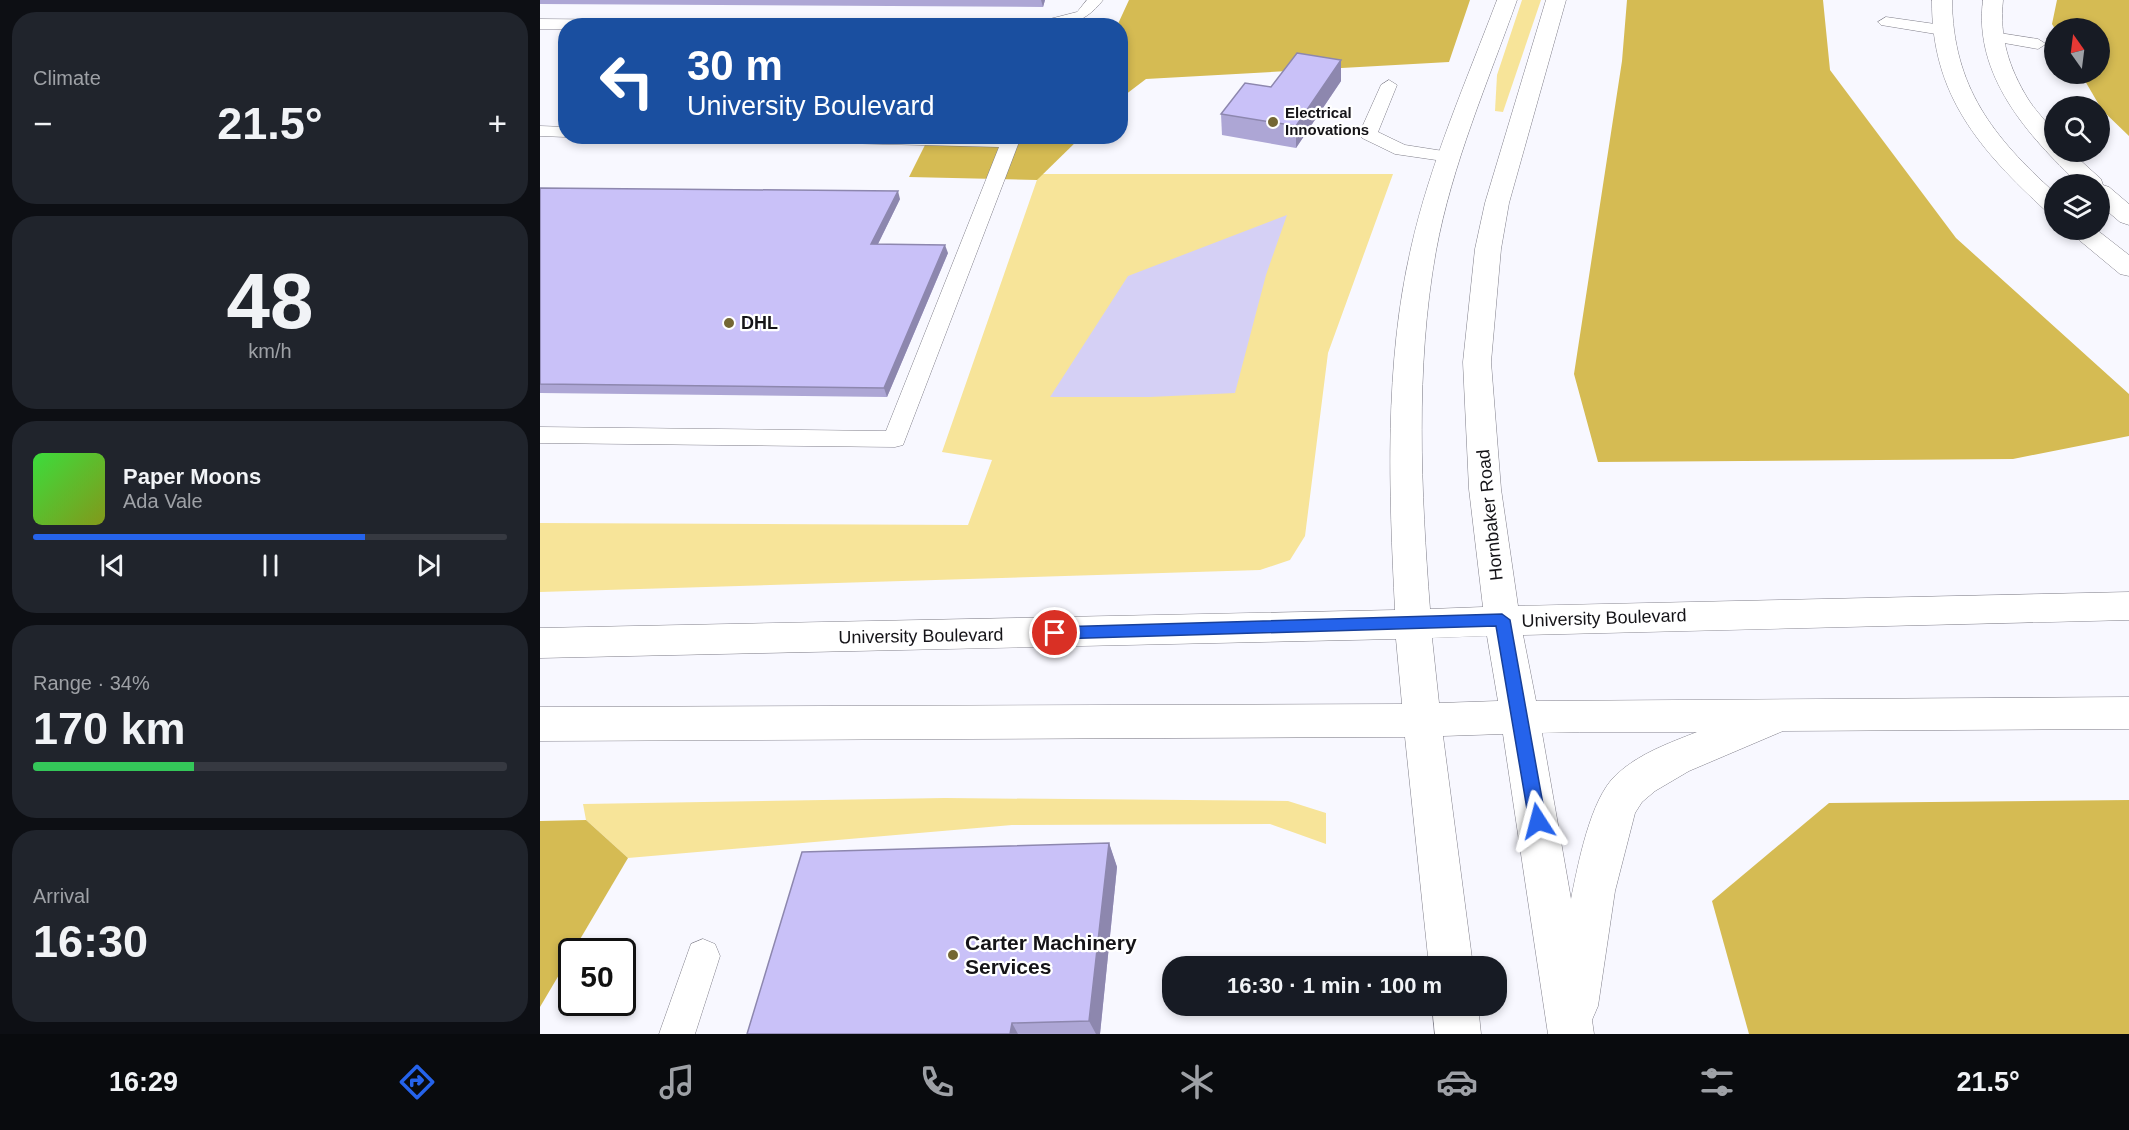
<!DOCTYPE html>
<meta charset="utf-8">
<style>
:root{--surface:#171b24;--page:#20242c;--text:#f1f3f6;--muted:#9ea1a6;--line:#363941;--accent:#2563eb}
body{margin:0;font-family:Helvetica,sans-serif;background:var(--page);color:var(--text);height:100vh;display:flex;flex-direction:column;font-size:22px;white-space:nowrap}
*{box-sizing:border-box;margin:0}
p{font-size:20px;color:var(--muted)}
.icon{flex:none;width:33px;height:33px;fill:none;stroke:currentColor;stroke-width:2;stroke-linecap:round;stroke-linejoin:round}
.map{position:relative;flex:1;overflow:hidden}
.drawer{display:flex;flex-direction:column;gap:12px;padding:12px;background:#0d0f14;width:540px}
.drawer>*{flex:none}
.guide{position:absolute;left:18px;top:18px;width:570px;height:126px;border-radius:24px;box-shadow:0 3px 9px #0003;background:#1a4fa0;color:#fff;overflow:hidden}
.needle{width:39px;rotate:346deg}
.buttons{position:absolute;left:1504px;top:18px;display:grid;gap:12px}
.buttons a{display:grid;place-items:center;width:66px;height:66px;border-radius:50%;background:var(--surface);box-shadow:0 3px 9px #0003;font-size:30px}
.speed{position:absolute;left:18px;top:938px;display:flex;gap:12px;font-size:30px;font-weight:700;text-align:center}
.speed>*{display:grid;place-content:center;width:78px;height:78px;border-radius:50%;background:var(--surface);box-shadow:0 3px 9px #0003;line-height:1}
.speed .limit{border:3px solid #111;border-radius:9px;background:#fff;color:#111}
.pin{position:absolute;display:grid;place-items:center;width:51px;height:51px;color:#fff;margin:-26px;border:3px solid #fff;border-radius:50%;box-shadow:0 2px 6px #0007}
.me{position:absolute;width:66px;margin:-33px;rotate:351deg;stroke-linejoin:round;filter:drop-shadow(0 0 4px #0008)}
.turn{display:flex;align-items:center;gap:21px;height:126px;padding:0 30px;font-size:27px}
.turn .icon{width:78px;height:78px;stroke-width:2.5}
.turn b{display:block;font-size:42px;line-height:51px}
.big{font-size:45px;font-weight:800;line-height:1.1}
.drawer .card{flex:1;display:flex;flex-direction:column;justify-content:center;gap:9px;min-width:0;padding:0 21px;border-radius:24px;background:var(--page)}
.drawer .dial{align-items:center;gap:0}
.dial b{font-size:78px;line-height:1}
.song{display:flex;align-items:center;gap:18px}
.cover{width:72px;height:72px;border-radius:9px;background:linear-gradient(135deg,hsl(120 70% 55%),hsl(70 70% 35%))}
.played{height:6px;border-radius:3px;background:linear-gradient(90deg,var(--accent) 70%,var(--line) 70%)}
.keys{display:flex;justify-content:space-around;direction:ltr}
.heat{display:flex;justify-content:space-between;align-items:center;font-size:33px;direction:ltr}
.charge{height:9px;border-radius:4px;background:linear-gradient(90deg,#34c759 34%,var(--line) 0)}
.trip{position:absolute;left:622px;top:956px;width:345px;height:60px;border-radius:24px;background:var(--surface);box-shadow:0 3px 9px #0003;font-weight:800;line-height:60px;text-align:center}
.dock{display:flex;height:96px;justify-content:space-around;align-items:center;background:#090b0e;color:var(--muted)}
.dock .icon{width:42px;height:42px}
.dock .active{color:var(--accent)}
.dock b{font-size:27px;color:var(--text)}
main{display:flex;flex:1;min-height:0}
.map>svg:first-child{display:block}
.green{fill:#f7e499}
.forest{fill:#d5bb53}
.water{fill:#d5d0f5}
.lines{fill:none;stroke-linecap:round;stroke-linejoin:round}
.lane-casing{stroke:#807f8a;stroke-width:1}
.secondary-casing{stroke:#807f8a;stroke-width:1}
.lane{fill:#fff;fill-rule:evenodd}
.secondary{fill:#fff;fill-rule:evenodd}
.wall{fill:#ada6d5}
.shaded-wall{fill:#8d87ae}
.building{fill:#c9c1f8;stroke:#8d87ae;stroke-width:1.5}
.route{fill:#2563eb;stroke:#184099;stroke-width:1.5}
.poi-dot{fill:#746734;stroke:#fff;stroke-width:2}
.labels{text-anchor:middle;stroke-width:4.5;stroke-linejoin:round;paint-order:stroke}
.far-poi-label{font-size:15px;font-weight:bold;fill:#151418;stroke:#fff;text-anchor:start}
.poi-label{font-size:18px;font-weight:bold;fill:#151418;stroke:#fff;text-anchor:start}
.street-label{font-size:18px;fill:#151418;stroke:#fff}
.near-poi-label{font-size:21px;font-weight:bold;fill:#151418;stroke:#fff;text-anchor:start}
</style>
<main>
<section class="drawer">
<div class="card"><p>Climate</p>
<div class="heat"><a>−</a><b class="big">21.5°</b><a>+</a></div>
</div>
<div class="card dial"><b>48</b><p>km/h</p></div>
<div class="card">
<div class="song"><i class="cover"></i><div><b>Paper Moons</b><p>Ada Vale</p></div></div>
<div class="played"></div>
<div class="keys"><svg class="icon" aria-label="previous" viewBox="0 0 24 24"><path d="M18 5L8 12l10 7zM5 5v14"/></svg><svg class="icon" aria-label="pause" viewBox="0 0 24 24"><path d="M8 5v14M16 5v14"/></svg><svg class="icon" aria-label="next" viewBox="0 0 24 24"><path d="M6 5l10 7-10 7zM19 5v14"/></svg></div>
</div>
<div class="card"><p>Range · 34%</p><b class="big">170 km</b><div class="charge"></div></div>
<div class="card"><p>Arrival</p><b class="big">16:30</b></div>
</section>
<div class="map">
<svg width="1589" height="1034" viewBox="0 0 1589 1034">
<rect width="100%" height="100%" fill="#f8f8ff"/>
<g class="green">
<polygon points="982,0 1001,0 963,112 955,111 957,75"/>
<polygon points="499,174 853,174 788,353 765,536 750,560 720,570 0,592 0,523 428,525 452,460 402,452"/>
<polygon points="405,798 748,801 786,813 786,844 730,824 472,825 88,858 46,820 43,804"/>
</g>
<g class="forest">
<polygon points="589,0 930,0 909,62 606,79 581,98 580,26 577,26"/>
<polygon points="1087,0 1283,0 1290,70 1416,238 1589,394 1589,436 1473,459 1058,462 1034,374 1082,61"/>
<polygon points="1517,0 1589,0 1589,136 1562,110 1541,74 1560,74 1560,28 1515,29 1512,24"/>
<polygon points="389,137 541,137 497,180 369,177"/>
<polygon points="1589,800 1589,1034 1209,1034 1172,901 1289,803"/>
<polygon points="46,820 88,858 0,1007 0,821"/>
</g>
<polygon class="water" points="747,215 726,275 695,393 610,397 510,397 588,276"/>
<g class="lines">
<defs>
<g id="lane">
<path d="M547,0H563C543,26 523,26 493,26L494,23L537,12Z"/>
<polygon points="1346,17 1402,25 1410,30 1402,35 1341,25 1338,22"/>
<polygon points="0,19 207,21 214,26 26,26 26,29 0,29"/>
<polygon points="1453,32 1498,39 1506,44 1498,49 1447,40 1445,37 1447,34"/>
<polygon points="849,80 857,85 838,132 865,145 916,153 919,157 916,161 910,162 855,154 822,138 819,134 841,85"/>
<polygon points="0,126 26,127 26,136 29,136 26,137 0,136"/>
<polygon points="216,136 465,136 476,138 479,142 363,445 355,447 0,443 0,427 346,431 459,147 225,141"/>
<polygon points="163,939 175,944 180,956 155,1034 119,1034 151,944"/>
</g>
<g id="secondary">
<path d="M957,0H977C948,82 912,164 896,251C875,368 881,491 890,609L943,607L929,489L923,362L935,249L945,203L1006,0H1026L969,203L961,249L951,362L961,489L978,606L1589,592V620L983,635L996,701L1589,697V729L1243,731L1149,771L1115,791L1102,802L1095,813L1075,891L1058,1006L1052,1020L1054,1034H1008L963,734L903,736L933,966H889L865,737L0,741V707L862,704L856,639L0,658V628L855,610C849,491 844,365 871,248C890,163 926,82 957,0ZM947,636L958,701L899,703L892,638ZM1040,732H1157C1129,743 1098,754 1076,775C1050,799 1038,865 1031,899L1002,733Z"/>
<path d="M1392,0H1412C1413,87 1453,137 1515,193V213L1506,211C1440,150 1391,95 1392,0Z"/>
<path d="M1443,0H1463C1459,37 1469,68 1488,99C1502,121 1515,124 1515,152H1531L1561,179L1563,185L1569,187L1589,204V225L1580,222L1560,205V184H1539C1488,136 1433,75 1443,0Z"/>
<polygon points="1530,230 1557,230 1589,255 1589,276 1580,274 1533,235"/>
<polygon points="892,1005 938,1005 941,1034 895,1034"/>
</g>
</defs>
<use href="#lane" class="lane-casing"/>
<use href="#secondary" class="secondary-casing"/>
<use href="#lane" class="lane"/>
<use href="#secondary" class="secondary"/>
</g>
<g class="wall">
<polygon points="0,0 505,0 503,7 0,4"/>
<polygon points="801,60 801,81 756,148 682,135 681,114 731,87"/>
<polygon points="0,188 360,199 338,244 408,253 347,397 0,393"/>
<polygon points="569,843 577,867 560,1034 207,1034"/>
</g>
<g class="shaded-wall">
<polygon points="501,0 505,0 503,7"/>
<polygon points="801,60 801,81 756,148 756,126"/>
<polygon points="358,191 360,199 334,252 331,244"/>
<polygon points="405,245 408,253 347,397 344,388"/>
<polygon points="569,843 577,867 560,1034 556,1034 549,1021"/>
<polygon points="472,1023 478,1034 470,1034"/>
</g>
<g class="building">
<polygon points="757,53 801,60 756,126 681,114 705,83 731,87"/>
<polygon points="0,188 358,191 331,244 405,245 344,388 0,384"/>
<polygon points="569,843 549,1021 472,1023 470,1034 207,1034 262,852"/>
</g>
<polygon class="route" points="962,614 970,620 1006,821 1004,826 998,829 992,826 989,821 956,626 515,639 507,633 515,627"/>
<g class="poi-dot">
<circle cx="733" cy="122" r="6"/>
<circle cx="189" cy="323" r="6"/>
<circle cx="413" cy="955" r="6"/>
</g>
<g class="labels">
<g class="far-poi-label">
<text x="745" y="118">Electrical<tspan x="745" dy="17">Innovations</tspan></text>
</g>
<g class="poi-label">
<text x="201" y="329">DHL</text>
</g>
<g class="street-label">
<text transform="translate(950 515) rotate(-96)" y="6">Hornbaker Road</text>
<text transform="translate(1064 618) rotate(-2)" y="6">University Boulevard</text>
<text transform="translate(381 636) rotate(-1)" y="6">University Boulevard</text>
</g>
<g class="near-poi-label">
<text x="425" y="950">Carter Machinery<tspan x="425" dy="24">Services</tspan></text>
</g>
</g>
</svg>
<div class="buttons">
<a><svg class="needle" viewBox="-14 -14 28 28"><path d="M0-13l5 13h-10z" fill="#e53935"/><path d="M0 13l5-13h-10z" fill="#9ea1a6"/></svg></a>
<a><svg class="icon" aria-label="search" viewBox="0 0 24 24"><circle cx="10" cy="10" r="6"/><path d="M15 15l6 6"/></svg></a>
<a><svg class="icon" aria-label="layers" viewBox="0 0 24 24"><path d="M12 4l9 5-9 5-9-5zM3 14l9 5 9-5"/></svg></a>
</div>
<div class="speed"><div class="limit">50</div></div>
<div class="pin" style="left:515px;top:633px;background:#d93025"><svg class="icon" aria-label="arrive" viewBox="0 0 24 24"><path d="M6 21V4h12l-3 4 3 4H6"/></svg></div>
<svg class="me" style="left:998px;top:821px" viewBox="-20 -20 40 40"><path d="M0-17L14 15 0 8-14 15z" fill="#2563eb" stroke="#fff" stroke-width="4"/></svg>
<div class="trip">16:30 · 1 min · 100 m</div>
<div class="guide">
<div class="turn"><svg class="icon" aria-label="left" viewBox="0 0 24 24"><path d="M17 20v-9H6M10 6l-5 5 5 5"/></svg><div><b>30 m</b>University Boulevard</div></div>
</div>
</div>
</main>
<nav class="dock">
<b>16:29</b>
<svg class="icon active" aria-label="directions" viewBox="0 0 24 24"><path d="M12 3l9 9-9 9-9-9zM9 14v-3h6M13 9l2 2-2 2"/></svg>
<svg class="icon" aria-label="music" viewBox="0 0 24 24"><path d="M9 18V5l10-2v13"/><circle cx="6" cy="18" r="3"/><circle cx="16" cy="16" r="3"/></svg>
<svg class="icon" aria-label="phone" viewBox="0 0 24 24"><path d="M5 4h4l2 5-3 2q2 4 5 5l2-3 5 2v4C11 20 4 13 5 4z"/></svg>
<svg class="icon" aria-label="climate" viewBox="0 0 24 24"><path d="M12 3v18M4 7l16 10M4 17L20 7"/></svg>
<svg class="icon" aria-label="car" viewBox="0 0 24 24"><path d="M5 17H2v-5l4-1 3-4h7l3 4 3 1v5h-3M9 17h6M6 11h13"/><circle cx="7" cy="17" r="2"/><circle cx="17" cy="17" r="2"/></svg>
<svg class="icon" aria-label="filters" viewBox="0 0 24 24"><path d="M4 7h16M4 17h16"/><circle cx="9" cy="7" r="2"/><circle cx="15" cy="17" r="2"/></svg>
<b>21.5°</b>
</nav>
